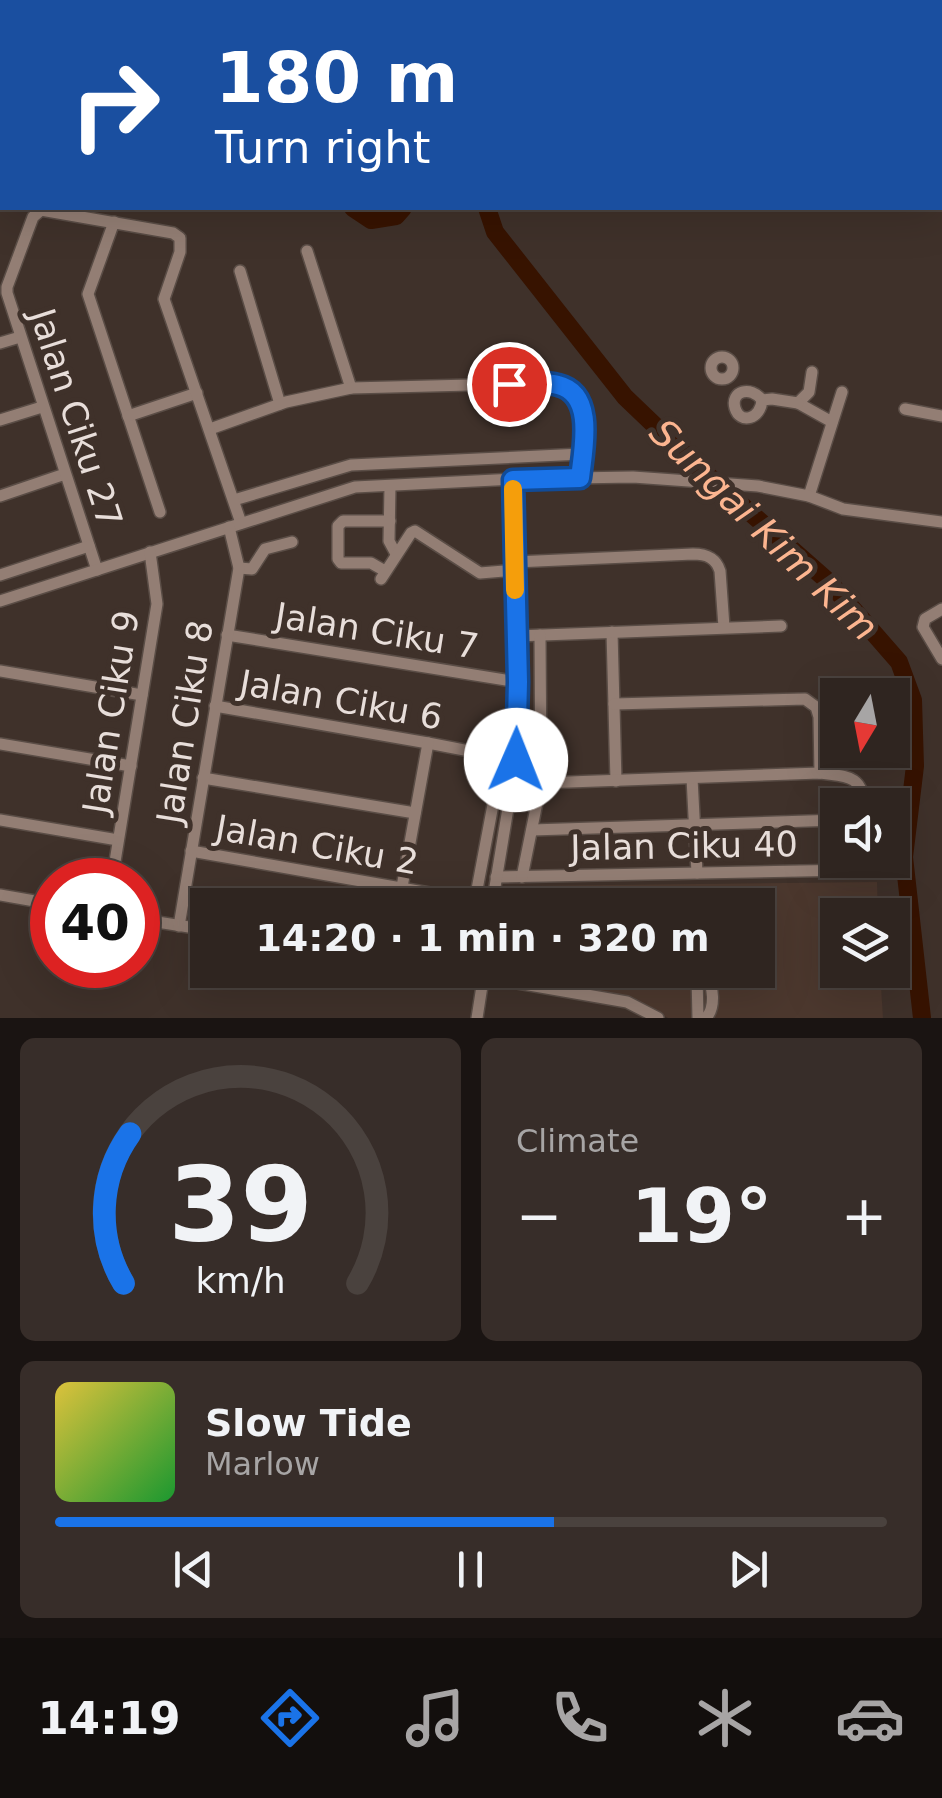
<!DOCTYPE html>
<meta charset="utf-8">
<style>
:root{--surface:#2f2520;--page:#372d29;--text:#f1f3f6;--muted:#a7a5a5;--line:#4a423e;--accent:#1a73e8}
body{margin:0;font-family:"DejaVu Sans",sans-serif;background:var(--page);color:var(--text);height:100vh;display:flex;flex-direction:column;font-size:38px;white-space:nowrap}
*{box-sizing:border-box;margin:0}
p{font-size:32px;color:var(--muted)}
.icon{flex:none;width:55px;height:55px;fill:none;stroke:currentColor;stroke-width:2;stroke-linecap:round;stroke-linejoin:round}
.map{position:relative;height:1018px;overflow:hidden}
.panel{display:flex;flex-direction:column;gap:20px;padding:20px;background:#1a1412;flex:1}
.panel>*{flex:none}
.banner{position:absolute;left:0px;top:0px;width:942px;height:210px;box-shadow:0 10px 40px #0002,0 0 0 2px var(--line);background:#1a4fa0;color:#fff;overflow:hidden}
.needle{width:65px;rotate:190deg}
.controls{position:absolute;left:820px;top:678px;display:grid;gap:20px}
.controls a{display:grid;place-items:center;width:90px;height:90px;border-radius:0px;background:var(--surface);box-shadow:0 10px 40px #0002,0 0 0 2px var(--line);font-size:50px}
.speed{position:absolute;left:30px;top:858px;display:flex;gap:20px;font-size:50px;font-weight:700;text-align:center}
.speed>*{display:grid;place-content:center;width:130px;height:130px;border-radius:50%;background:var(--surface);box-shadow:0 10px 40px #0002,0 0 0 2px var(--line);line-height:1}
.speed .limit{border:15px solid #d22;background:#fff;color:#111}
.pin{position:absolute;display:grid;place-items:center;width:85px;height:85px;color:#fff;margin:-42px;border:5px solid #fff;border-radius:50%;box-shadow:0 2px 10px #0007}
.me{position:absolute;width:110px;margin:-55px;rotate:1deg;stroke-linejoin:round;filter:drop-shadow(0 0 8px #0008)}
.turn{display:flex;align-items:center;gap:35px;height:210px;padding:0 50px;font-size:45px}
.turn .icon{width:130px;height:130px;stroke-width:2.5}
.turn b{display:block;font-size:70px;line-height:85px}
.big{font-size:75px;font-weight:700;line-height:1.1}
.panel .tile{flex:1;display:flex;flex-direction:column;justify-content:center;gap:15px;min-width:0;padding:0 35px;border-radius:15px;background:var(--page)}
.panel .dial{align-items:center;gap:0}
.dial svg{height:260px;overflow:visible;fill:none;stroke:var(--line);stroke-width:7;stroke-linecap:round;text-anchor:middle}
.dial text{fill:var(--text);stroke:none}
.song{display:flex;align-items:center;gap:30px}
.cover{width:120px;height:120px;border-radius:15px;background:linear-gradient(135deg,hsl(50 70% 55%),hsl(130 70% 35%))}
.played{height:10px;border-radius:5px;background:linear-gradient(90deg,var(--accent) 60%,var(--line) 60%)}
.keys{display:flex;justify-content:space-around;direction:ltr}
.heat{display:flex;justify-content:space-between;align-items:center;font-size:55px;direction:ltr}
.panel .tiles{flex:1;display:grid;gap:20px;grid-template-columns:1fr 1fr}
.tile:last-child{grid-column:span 2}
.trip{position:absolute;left:190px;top:888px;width:585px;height:100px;border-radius:0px;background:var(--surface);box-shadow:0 10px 40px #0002,0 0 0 2px var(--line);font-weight:700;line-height:100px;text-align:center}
.dock{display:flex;height:160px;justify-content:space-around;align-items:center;background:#130f0d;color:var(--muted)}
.dock .icon{width:70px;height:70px}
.dock .active{color:var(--accent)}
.dock b{font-size:45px;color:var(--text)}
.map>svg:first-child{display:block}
.built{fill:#4c382e}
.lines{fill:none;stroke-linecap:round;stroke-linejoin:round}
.river{stroke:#371300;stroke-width:18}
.minor-casing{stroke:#5a4d46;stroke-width:14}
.minor{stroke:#937e74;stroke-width:11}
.route-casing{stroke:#114b97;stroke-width:25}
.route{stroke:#1a73e8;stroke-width:18}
.slow{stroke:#f59e0b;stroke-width:18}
.labels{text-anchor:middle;stroke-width:10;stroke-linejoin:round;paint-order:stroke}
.street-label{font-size:35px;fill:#e8deda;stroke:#3f312a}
.water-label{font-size:38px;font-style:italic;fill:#fcb590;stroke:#3f312a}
</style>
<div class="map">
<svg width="942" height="1018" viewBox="0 0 942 1018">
<rect width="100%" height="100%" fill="#3f312a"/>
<polygon class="built" points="877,882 878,915 838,915 838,970 880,970 883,1018 668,1018 634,1000 507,979 508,970 758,970 758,905 513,905 515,886"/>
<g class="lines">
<g class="river">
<polyline points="279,0 280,2"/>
<polyline points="353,208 371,220 396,216 403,208"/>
<polyline points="487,208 495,232 625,397 695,464 830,583 899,662 913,700 915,766 904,857 922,1018"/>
</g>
<defs>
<g id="minor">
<polyline points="114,222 88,294 160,512"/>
<polyline points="307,251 351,388"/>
<polyline points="240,271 280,404"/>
<polyline points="0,343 20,337"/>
<circle cx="722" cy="368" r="11"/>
<polyline points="812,372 809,392 798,403 832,422"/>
<path d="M762,400C761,419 740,425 735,408C730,391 751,385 762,400L772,399L798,403"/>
<polyline points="905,409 942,416"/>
<polyline points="128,416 197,393"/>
<polyline points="0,420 42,407"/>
<path d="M210,429L286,402L351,388L553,383C596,395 584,443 580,478"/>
<polyline points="390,486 389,541 396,554"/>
<polyline points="0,496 65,474"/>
<polyline points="809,496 842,392"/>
<polyline points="234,500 351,465 582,454"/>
<path d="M515,562L693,554C707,554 716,558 720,571L724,627"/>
<polyline points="239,568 252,569 265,549 292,542"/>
<polyline points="97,570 7,293 7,287 33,217 41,210 173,233 180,238 180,252 164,299 241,523"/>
<polyline points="385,571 371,563 341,563 338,559 338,526 343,521 390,521"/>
<polyline points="0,575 89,546"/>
<polyline points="381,579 411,533 415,531 480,573 515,570"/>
<polyline points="0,601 355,487 513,479 633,477 758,486 809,496 843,509 942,522"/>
<polyline points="942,609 925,619 923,627 942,659"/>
<polyline points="612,632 616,781"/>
<polyline points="227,635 518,682"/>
<polyline points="516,636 781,626"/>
<polyline points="0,671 142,695"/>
<polyline points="614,704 805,699 816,707 819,717 820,773"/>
<polyline points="215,706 428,743 516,760"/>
<polyline points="0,744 131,766"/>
<polyline points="203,778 415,813"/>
<polyline points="692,778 697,873"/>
<path d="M541,783L820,773C847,777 861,774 865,805"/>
<polyline points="0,820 118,840"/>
<polyline points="532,830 838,820"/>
<polyline points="191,851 492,904"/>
<polyline points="496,877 851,870 863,867 868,860"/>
<polyline points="522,877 541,783 540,635"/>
<polyline points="112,880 157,604 150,552"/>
<polyline points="402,887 428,743"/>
<polyline points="0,895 52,904"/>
<polyline points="493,898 507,899 523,893 528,897 529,905"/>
<polyline points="475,900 502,757"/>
<polyline points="492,905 516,760 518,682 513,479"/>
<polyline points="138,919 208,930"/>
<polyline points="179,926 239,568 229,527"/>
<polyline points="443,970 627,1002 658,1018"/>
<polyline points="697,976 698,1018"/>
<path d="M635,978L704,976C715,985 715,1008 706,1018"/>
<polyline points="477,1018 484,973"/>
</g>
</defs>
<use href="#minor" class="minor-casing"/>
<use href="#minor" class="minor"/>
</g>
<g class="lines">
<defs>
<path id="route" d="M509,384C524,384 543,381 558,385C596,394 583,450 580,478L513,480L518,682L516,760"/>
</defs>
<use href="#route" class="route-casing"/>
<use href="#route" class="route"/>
<polyline class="slow" points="513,489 515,590"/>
</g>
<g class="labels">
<g class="street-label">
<text transform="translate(76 418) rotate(72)" y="12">Jalan Ciku 27</text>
<text transform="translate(377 631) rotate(9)" y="12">Jalan Ciku 7</text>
<text transform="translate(341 700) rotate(10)" y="12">Jalan Ciku 6</text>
<text transform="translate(111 712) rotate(-81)" y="12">Jalan Ciku 9</text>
<text transform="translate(185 722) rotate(-81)" y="12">Jalan Ciku 8</text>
<text transform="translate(317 845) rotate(10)" y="12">Jalan Ciku 2</text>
<text transform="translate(684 846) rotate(-1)" y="12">Jalan Ciku 40</text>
</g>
<g class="water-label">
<text transform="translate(764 530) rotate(44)" y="13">Sungai Kim Kim</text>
</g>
</g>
</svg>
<div class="controls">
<a><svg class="needle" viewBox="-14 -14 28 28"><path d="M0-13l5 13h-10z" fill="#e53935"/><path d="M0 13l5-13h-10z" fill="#a7a5a5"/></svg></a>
<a><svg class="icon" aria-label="sound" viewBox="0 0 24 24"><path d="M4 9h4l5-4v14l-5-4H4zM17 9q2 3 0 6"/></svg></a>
<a><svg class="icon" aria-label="layers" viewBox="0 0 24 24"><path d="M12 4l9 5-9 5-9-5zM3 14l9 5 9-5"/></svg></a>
</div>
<div class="speed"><div class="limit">40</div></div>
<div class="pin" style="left:509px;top:384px;background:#d93025"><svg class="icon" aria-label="arrive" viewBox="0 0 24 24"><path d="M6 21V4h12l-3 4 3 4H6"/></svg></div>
<svg class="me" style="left:516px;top:760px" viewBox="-20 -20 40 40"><circle r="19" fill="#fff"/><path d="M0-13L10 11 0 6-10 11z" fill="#1a73e8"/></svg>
<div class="trip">14:20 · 1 min · 320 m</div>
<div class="banner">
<div class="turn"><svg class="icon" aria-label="right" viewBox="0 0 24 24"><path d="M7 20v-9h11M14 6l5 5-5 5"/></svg><div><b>180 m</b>Turn right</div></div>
</div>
</div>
<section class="panel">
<div class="tiles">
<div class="tile dial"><svg viewBox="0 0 100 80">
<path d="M14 69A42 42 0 1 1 86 69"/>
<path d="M14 69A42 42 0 0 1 16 23" stroke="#1a73e8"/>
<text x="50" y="56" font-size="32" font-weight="700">39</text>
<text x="50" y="72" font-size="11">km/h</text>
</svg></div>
<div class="tile"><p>Climate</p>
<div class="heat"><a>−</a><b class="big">19°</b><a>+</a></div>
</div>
<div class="tile">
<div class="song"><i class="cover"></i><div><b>Slow Tide</b><p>Marlow</p></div></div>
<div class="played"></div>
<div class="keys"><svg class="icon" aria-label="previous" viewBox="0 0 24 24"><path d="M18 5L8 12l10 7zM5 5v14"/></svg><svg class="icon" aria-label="pause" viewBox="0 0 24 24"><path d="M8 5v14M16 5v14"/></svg><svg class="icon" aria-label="next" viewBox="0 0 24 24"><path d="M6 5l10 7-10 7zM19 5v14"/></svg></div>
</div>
</div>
</section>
<nav class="dock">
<b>14:19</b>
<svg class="icon active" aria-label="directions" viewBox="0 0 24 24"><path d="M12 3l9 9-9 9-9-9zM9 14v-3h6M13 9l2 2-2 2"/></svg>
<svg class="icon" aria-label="music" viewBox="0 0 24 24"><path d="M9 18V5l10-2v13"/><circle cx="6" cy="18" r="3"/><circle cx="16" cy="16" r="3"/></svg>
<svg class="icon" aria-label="phone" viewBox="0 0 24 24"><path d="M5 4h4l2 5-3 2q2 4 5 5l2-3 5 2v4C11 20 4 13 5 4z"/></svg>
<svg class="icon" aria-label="climate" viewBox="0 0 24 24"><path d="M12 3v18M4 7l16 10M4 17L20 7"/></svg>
<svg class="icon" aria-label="car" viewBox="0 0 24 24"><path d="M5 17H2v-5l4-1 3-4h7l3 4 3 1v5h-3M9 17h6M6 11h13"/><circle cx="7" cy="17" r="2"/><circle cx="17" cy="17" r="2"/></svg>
</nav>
